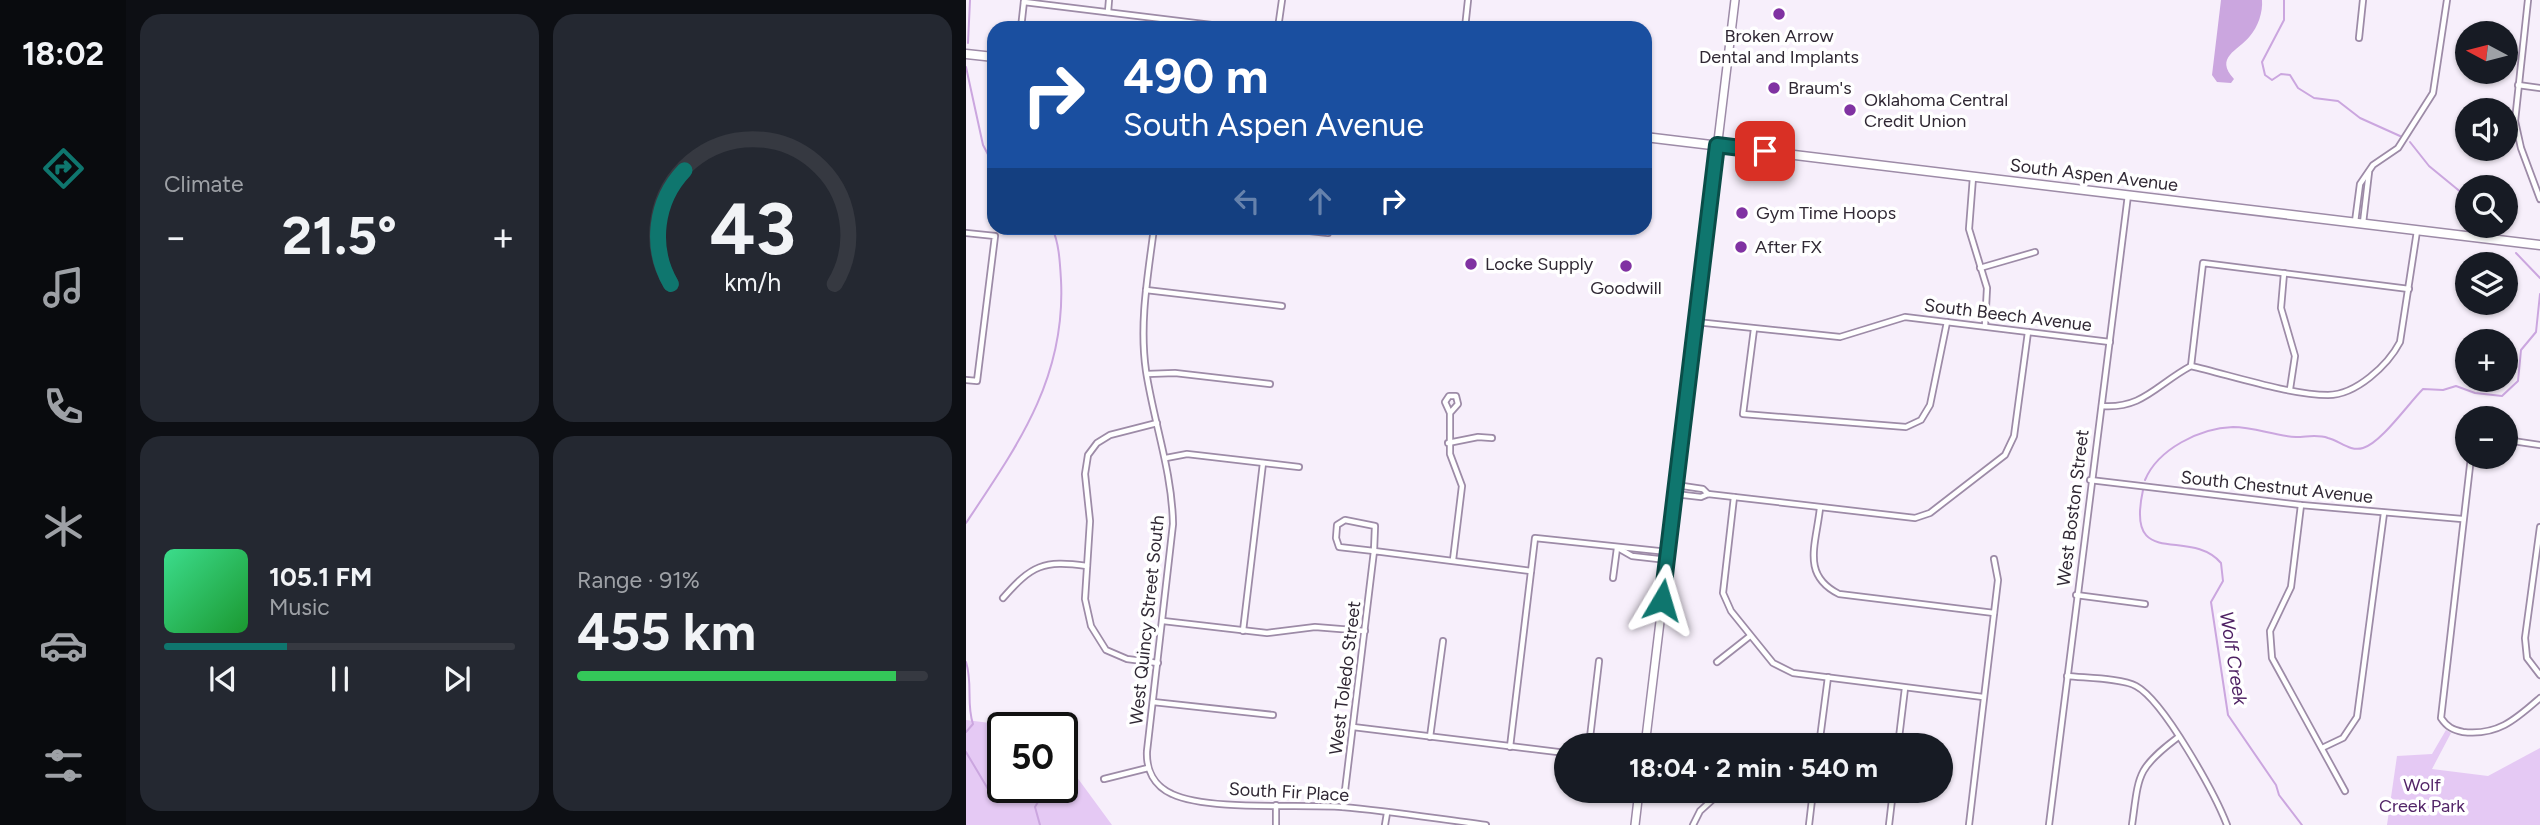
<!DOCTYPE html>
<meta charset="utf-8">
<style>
:root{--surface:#171b24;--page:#242831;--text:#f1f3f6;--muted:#9ea1a6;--line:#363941;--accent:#0f766e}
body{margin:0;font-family:Figtree,sans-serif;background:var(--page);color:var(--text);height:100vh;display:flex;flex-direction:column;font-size:26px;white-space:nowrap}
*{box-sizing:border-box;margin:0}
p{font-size:23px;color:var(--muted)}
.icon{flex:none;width:38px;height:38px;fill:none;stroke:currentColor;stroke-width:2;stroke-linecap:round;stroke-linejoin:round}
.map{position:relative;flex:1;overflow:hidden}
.panel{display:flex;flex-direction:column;gap:14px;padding:14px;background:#0d0f14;width:840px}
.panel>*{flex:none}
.top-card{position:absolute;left:21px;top:21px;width:665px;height:214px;border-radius:21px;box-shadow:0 2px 5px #0004;background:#1a4fa0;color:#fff;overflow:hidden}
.needle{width:46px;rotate:277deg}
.buttons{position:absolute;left:1489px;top:21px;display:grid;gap:14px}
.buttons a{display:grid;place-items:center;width:63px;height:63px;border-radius:50%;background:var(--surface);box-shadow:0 2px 5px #0004;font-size:35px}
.speed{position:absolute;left:21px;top:712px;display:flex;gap:14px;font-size:35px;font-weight:700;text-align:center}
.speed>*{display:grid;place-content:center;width:91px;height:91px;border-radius:50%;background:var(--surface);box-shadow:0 2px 5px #0004;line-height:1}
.speed .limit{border:4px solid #111;border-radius:10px;background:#fff;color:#111}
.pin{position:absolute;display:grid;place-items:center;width:60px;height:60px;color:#fff;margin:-30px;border-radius:14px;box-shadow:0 4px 10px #0006}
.me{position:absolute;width:77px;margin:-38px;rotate:7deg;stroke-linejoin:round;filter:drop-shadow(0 0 5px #0008)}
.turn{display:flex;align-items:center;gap:24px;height:147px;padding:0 21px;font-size:32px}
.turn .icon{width:91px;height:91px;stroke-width:2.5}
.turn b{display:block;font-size:49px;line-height:60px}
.lanes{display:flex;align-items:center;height:66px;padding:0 21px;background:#0003;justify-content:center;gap:35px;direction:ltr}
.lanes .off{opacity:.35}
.big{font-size:52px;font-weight:700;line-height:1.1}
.panel .card{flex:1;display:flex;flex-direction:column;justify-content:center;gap:10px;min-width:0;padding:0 24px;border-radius:21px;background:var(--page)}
.panel .dial{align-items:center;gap:0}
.dial svg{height:182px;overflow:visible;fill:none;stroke:var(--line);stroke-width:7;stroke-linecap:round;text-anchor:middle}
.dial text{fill:var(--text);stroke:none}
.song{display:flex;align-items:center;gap:21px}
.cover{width:84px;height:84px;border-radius:10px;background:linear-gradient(135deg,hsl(150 70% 55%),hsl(130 70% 35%))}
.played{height:7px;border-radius:4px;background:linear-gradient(90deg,var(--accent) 35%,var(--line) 35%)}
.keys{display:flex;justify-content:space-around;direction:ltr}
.heat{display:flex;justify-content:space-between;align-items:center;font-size:38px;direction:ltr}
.charge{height:10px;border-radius:5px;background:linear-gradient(90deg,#34c759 91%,var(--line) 0)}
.panel .tiles{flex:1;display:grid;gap:14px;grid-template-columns:repeat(2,1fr)}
.trip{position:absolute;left:588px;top:733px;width:399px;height:70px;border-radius:35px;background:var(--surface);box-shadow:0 2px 5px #0004;font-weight:700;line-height:70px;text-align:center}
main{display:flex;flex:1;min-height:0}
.tabs{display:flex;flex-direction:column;width:126px;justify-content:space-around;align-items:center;background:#090b0e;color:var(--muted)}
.tabs .icon{width:49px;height:49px}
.tabs .active{color:var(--accent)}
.tabs b{font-size:32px;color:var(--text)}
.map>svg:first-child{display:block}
.green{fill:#e5c9f4}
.water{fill:#cba6df}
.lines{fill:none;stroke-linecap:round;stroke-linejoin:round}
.stream{stroke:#cba6df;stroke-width:2}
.street-casing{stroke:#9d8ba7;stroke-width:8}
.secondary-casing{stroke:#9d8ba7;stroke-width:10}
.primary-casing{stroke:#9d8ba7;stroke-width:11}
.street{stroke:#fff;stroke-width:4.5}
.secondary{stroke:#fff;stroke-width:7}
.primary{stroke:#fff;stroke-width:8}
.route-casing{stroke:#0a4d48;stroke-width:18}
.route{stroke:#0f766e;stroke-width:12}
.poi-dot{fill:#8032a2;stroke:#fff;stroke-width:2.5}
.labels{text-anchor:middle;stroke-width:7;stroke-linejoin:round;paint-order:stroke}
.poi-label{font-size:18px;fill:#302834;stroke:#fff;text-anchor:start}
.street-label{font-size:18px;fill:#302834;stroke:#fff}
.park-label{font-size:18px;fill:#532568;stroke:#fff}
.water-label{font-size:19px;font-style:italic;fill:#4d1f62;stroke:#fff}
</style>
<main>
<nav class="tabs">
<b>18:02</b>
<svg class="icon active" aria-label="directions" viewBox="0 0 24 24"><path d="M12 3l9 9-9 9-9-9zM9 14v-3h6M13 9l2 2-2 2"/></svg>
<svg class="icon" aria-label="music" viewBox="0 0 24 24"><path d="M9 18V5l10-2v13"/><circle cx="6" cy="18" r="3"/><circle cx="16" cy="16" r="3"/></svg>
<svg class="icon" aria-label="phone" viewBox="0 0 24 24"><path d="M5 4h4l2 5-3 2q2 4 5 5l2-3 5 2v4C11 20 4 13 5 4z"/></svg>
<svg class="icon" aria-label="climate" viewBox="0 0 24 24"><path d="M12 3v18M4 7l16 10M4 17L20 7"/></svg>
<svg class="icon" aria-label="car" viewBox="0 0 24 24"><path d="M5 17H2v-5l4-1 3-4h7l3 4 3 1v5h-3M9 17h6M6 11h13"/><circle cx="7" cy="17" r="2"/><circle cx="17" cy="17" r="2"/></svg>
<svg class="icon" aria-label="filters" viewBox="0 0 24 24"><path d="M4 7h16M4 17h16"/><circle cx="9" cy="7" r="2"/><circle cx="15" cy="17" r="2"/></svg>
</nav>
<section class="panel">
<div class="tiles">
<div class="card"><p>Climate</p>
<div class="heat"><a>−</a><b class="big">21.5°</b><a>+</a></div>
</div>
<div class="card dial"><svg viewBox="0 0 100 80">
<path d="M14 69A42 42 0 1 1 86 69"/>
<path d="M14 69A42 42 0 0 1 20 19" stroke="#0f766e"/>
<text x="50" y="56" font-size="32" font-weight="700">43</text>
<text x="50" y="72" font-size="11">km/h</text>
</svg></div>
<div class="card">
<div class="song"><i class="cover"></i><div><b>105.1 FM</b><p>Music</p></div></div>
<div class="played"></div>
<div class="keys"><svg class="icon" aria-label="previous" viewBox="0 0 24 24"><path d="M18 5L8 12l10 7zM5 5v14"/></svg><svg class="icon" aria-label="pause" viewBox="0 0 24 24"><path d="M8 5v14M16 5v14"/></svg><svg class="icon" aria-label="next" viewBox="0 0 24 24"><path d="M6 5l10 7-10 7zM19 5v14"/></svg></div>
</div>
<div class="card"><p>Range · 91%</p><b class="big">455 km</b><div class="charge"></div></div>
</div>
</section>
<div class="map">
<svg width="1574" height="825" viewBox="0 0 1574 825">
<rect width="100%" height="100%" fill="#f7effb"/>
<g class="green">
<polygon points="0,720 65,728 37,728 37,788 96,788 96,732 106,733 102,765 146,825 0,825"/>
<polygon points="1480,730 1485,733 1466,769 1522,776 1574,748 1574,825 1421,825 1431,756 1466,754"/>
</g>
<path class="water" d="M1255,0H1296C1297,12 1292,27 1284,36C1272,51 1248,57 1268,79L1265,83L1251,82L1246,75Z"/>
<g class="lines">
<g class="stream">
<polyline points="1318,0 1318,20 1296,62 1299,75 1306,80 1315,74 1324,75 1332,88 1348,98 1372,101 1394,118 1434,136"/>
<polyline points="2,43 4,0"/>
<polyline points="0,67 17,145 28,166"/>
<polyline points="1444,142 1463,166 1502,198"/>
<polyline points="1525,226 1525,228"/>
<polyline points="1550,253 1574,278"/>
<path d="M1179,480C1192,449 1234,428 1267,427C1288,427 1309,436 1330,437C1341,437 1351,434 1362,438C1374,441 1384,452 1397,448C1415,443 1442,404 1457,389L1477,390L1490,386L1509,393L1536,396L1552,381L1555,350L1570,332L1574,294"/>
<path d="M1177,490C1159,572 1223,526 1255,563L1257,581L1245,602L1262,715L1310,785L1313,795L1336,825"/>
<path d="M0,523C52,445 100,378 95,280C94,263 93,242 86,228"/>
<path d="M0,662C7,684 0,703 7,724L0,732"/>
<polyline points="0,752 22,789 37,786"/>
<polyline points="74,825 69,807 80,788"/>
</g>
<defs>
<g id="street">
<polyline points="1562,0 1549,121 1555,148 1574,199"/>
<polyline points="58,2 270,28"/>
<polyline points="142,12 143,0"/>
<polyline points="55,28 58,1"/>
<polyline points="312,28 316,0"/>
<polyline points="499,28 502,0"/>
<polyline points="1393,38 1397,0"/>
<polyline points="1552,85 1574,88"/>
<polyline points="1007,177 1003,229 1021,288 1019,326"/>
<polyline points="1389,222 1394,184 1407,165 1432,148 1467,93 1481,0"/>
<polyline points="1397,223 1403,172"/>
<path d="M188,228C182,275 173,323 180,371C188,423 206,471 207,524L181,751C180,770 188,786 206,794C242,811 333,804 376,807C424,811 472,819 520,825"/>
<polyline points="317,228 362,233"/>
<polyline points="0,233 29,236 11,381 0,380"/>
<polyline points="1014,268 1069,252"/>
<polyline points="1318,273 1315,308 1329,356 1324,389"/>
<polyline points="180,290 316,306"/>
<polyline points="730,322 874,337 939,317 1144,342"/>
<polyline points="788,329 777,414 940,427 955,420 964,405 981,322"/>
<polyline points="1225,366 1237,263 1443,289"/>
<polyline points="181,374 209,373 304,384"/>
<path d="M1136,406C1177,409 1191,384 1225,366C1264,375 1324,395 1362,395C1390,395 1422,365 1434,342L1451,231"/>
<polyline points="484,413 492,404 490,396 483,396 479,402 484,413 484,454 496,486 487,560"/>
<polyline points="191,423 144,435 131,443 122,455 119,474 124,521 119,599 125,626 140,650 161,659 192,663"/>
<polyline points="1540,440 1574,445"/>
<polyline points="482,443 512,437 526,438"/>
<path d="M1505,457L1475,718C1481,727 1487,730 1497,732C1532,736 1550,719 1574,698"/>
<polyline points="200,458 221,454 333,467"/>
<polyline points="1124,480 1335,505 1496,519"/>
<polyline points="710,485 737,489 742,494"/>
<polyline points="709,494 735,497 742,494 949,518 964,513 1039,455 1048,436 1062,332"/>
<polyline points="768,497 757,593 765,611 807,663 827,673 1017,697"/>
<polyline points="1335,505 1325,587 1304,631 1306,658 1379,791"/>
<path d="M854,508C850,545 835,575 873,594L1028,613"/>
<polygon points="379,520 409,526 408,551 373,547 370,538 371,525"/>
<polyline points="1574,527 1559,638 1561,658 1574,675"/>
<polyline points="652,548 666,556 701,560"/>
<polyline points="647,578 651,548"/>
<polyline points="1110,595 1179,604"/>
<path d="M37,598C66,565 77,560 121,566"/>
<polyline points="197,621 301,633 349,627 399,631"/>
<polyline points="277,631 297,463"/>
<polyline points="751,662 784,636"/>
<path d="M1101,676C1118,678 1156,678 1170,686C1198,701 1249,794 1261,825"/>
<polyline points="187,702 307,715"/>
<polyline points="387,727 600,753"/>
<polyline points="464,737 477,641"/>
<polyline points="623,746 633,661"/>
<polyline points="853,746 862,677"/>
<polyline points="932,746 939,688"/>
<polyline points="544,747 569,538 702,552"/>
<polyline points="1356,748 1377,738 1391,717 1418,513"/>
<polyline points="138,779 182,768"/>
<polyline points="377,807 408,551 565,571"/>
<polyline points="310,825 310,805"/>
<polyline points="419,825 421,813"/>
<polyline points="727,825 734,811 756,791"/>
<polyline points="843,825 847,791"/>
<polyline points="923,825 927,791"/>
<polyline points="1003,825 1032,580 1028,559"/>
<polyline points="1083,825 1162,195"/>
<path d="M1166,825C1173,775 1170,769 1211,738"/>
</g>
<g id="secondary">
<polyline points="679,746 769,0"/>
<polyline points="669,825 673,791"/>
</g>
<g id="primary">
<polyline points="0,54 28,57"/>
<polyline points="679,137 1574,245"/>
</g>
</defs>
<use href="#street" class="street-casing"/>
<use href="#secondary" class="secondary-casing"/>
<use href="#primary" class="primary-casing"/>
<use href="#street" class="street"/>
<use href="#secondary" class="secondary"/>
<use href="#primary" class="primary"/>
</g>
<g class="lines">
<defs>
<polyline id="route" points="696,600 751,145 799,151"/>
</defs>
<use href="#route" class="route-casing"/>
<use href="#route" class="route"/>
</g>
<g class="poi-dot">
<circle cx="813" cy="14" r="7"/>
<circle cx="808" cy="88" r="7"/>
<circle cx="884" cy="110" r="7"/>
<circle cx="776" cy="213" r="7"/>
<circle cx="775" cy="247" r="7"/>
<circle cx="505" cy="264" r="7"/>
<circle cx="660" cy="266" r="7"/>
</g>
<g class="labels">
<g class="poi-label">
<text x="813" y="42" text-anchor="middle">Broken Arrow<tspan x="813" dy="21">Dental and Implants</tspan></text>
<text x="822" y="94">Braum's</text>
<text x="898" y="106">Oklahoma Central<tspan x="898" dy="21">Credit Union</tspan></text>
<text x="790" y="219">Gym Time Hoops</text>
<text x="789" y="253">After FX</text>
<text x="519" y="270">Locke Supply</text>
<text x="660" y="294" text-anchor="middle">Goodwill</text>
</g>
<g class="street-label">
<text transform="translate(1128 175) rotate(7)" y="6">South Aspen Avenue</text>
<text transform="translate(1042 315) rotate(7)" y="6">South Beech Avenue</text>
<text transform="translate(1311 487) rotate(6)" y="6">South Chestnut Avenue</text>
<text transform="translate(1107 508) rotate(-83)" y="6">West Boston Street</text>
<text transform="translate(181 620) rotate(-84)" y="6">West Quincy Street South</text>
<text transform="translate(379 678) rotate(-83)" y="6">West Toledo Street</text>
<text transform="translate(323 792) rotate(3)" y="6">South Fir Place</text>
</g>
<g class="park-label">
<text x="1456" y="791">Wolf<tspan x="1456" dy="21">Creek Park</tspan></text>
</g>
<g class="water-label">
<text transform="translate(1268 658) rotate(81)" y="7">Wolf Creek</text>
</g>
</g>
</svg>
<div class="buttons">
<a><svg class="needle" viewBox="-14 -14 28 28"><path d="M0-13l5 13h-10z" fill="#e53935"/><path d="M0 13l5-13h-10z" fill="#9ea1a6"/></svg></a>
<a><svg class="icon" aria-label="sound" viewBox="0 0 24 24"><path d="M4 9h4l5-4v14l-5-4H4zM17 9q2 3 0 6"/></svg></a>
<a><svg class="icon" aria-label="search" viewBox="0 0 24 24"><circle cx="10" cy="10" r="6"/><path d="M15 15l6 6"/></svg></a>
<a><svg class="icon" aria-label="layers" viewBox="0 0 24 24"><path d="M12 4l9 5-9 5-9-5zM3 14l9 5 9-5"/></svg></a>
<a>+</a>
<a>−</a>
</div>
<div class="speed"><div class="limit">50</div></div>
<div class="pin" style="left:799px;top:151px;background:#d93025"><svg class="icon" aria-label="arrive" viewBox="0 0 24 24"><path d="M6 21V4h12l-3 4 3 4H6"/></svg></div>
<svg class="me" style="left:696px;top:600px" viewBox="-20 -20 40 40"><path d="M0-17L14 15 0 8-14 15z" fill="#0f766e" stroke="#fff" stroke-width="4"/></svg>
<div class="trip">18:04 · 2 min · 540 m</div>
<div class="top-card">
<div class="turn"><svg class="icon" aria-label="right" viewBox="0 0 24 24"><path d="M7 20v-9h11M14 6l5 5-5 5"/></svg><div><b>490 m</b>South Aspen Avenue</div></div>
<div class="lanes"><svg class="icon off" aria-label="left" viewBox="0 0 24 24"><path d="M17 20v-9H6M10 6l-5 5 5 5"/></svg><svg class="icon off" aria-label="ahead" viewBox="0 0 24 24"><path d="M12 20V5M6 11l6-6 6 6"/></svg><svg class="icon" aria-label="right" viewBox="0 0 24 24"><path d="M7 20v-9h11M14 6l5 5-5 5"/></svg></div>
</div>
</div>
</main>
